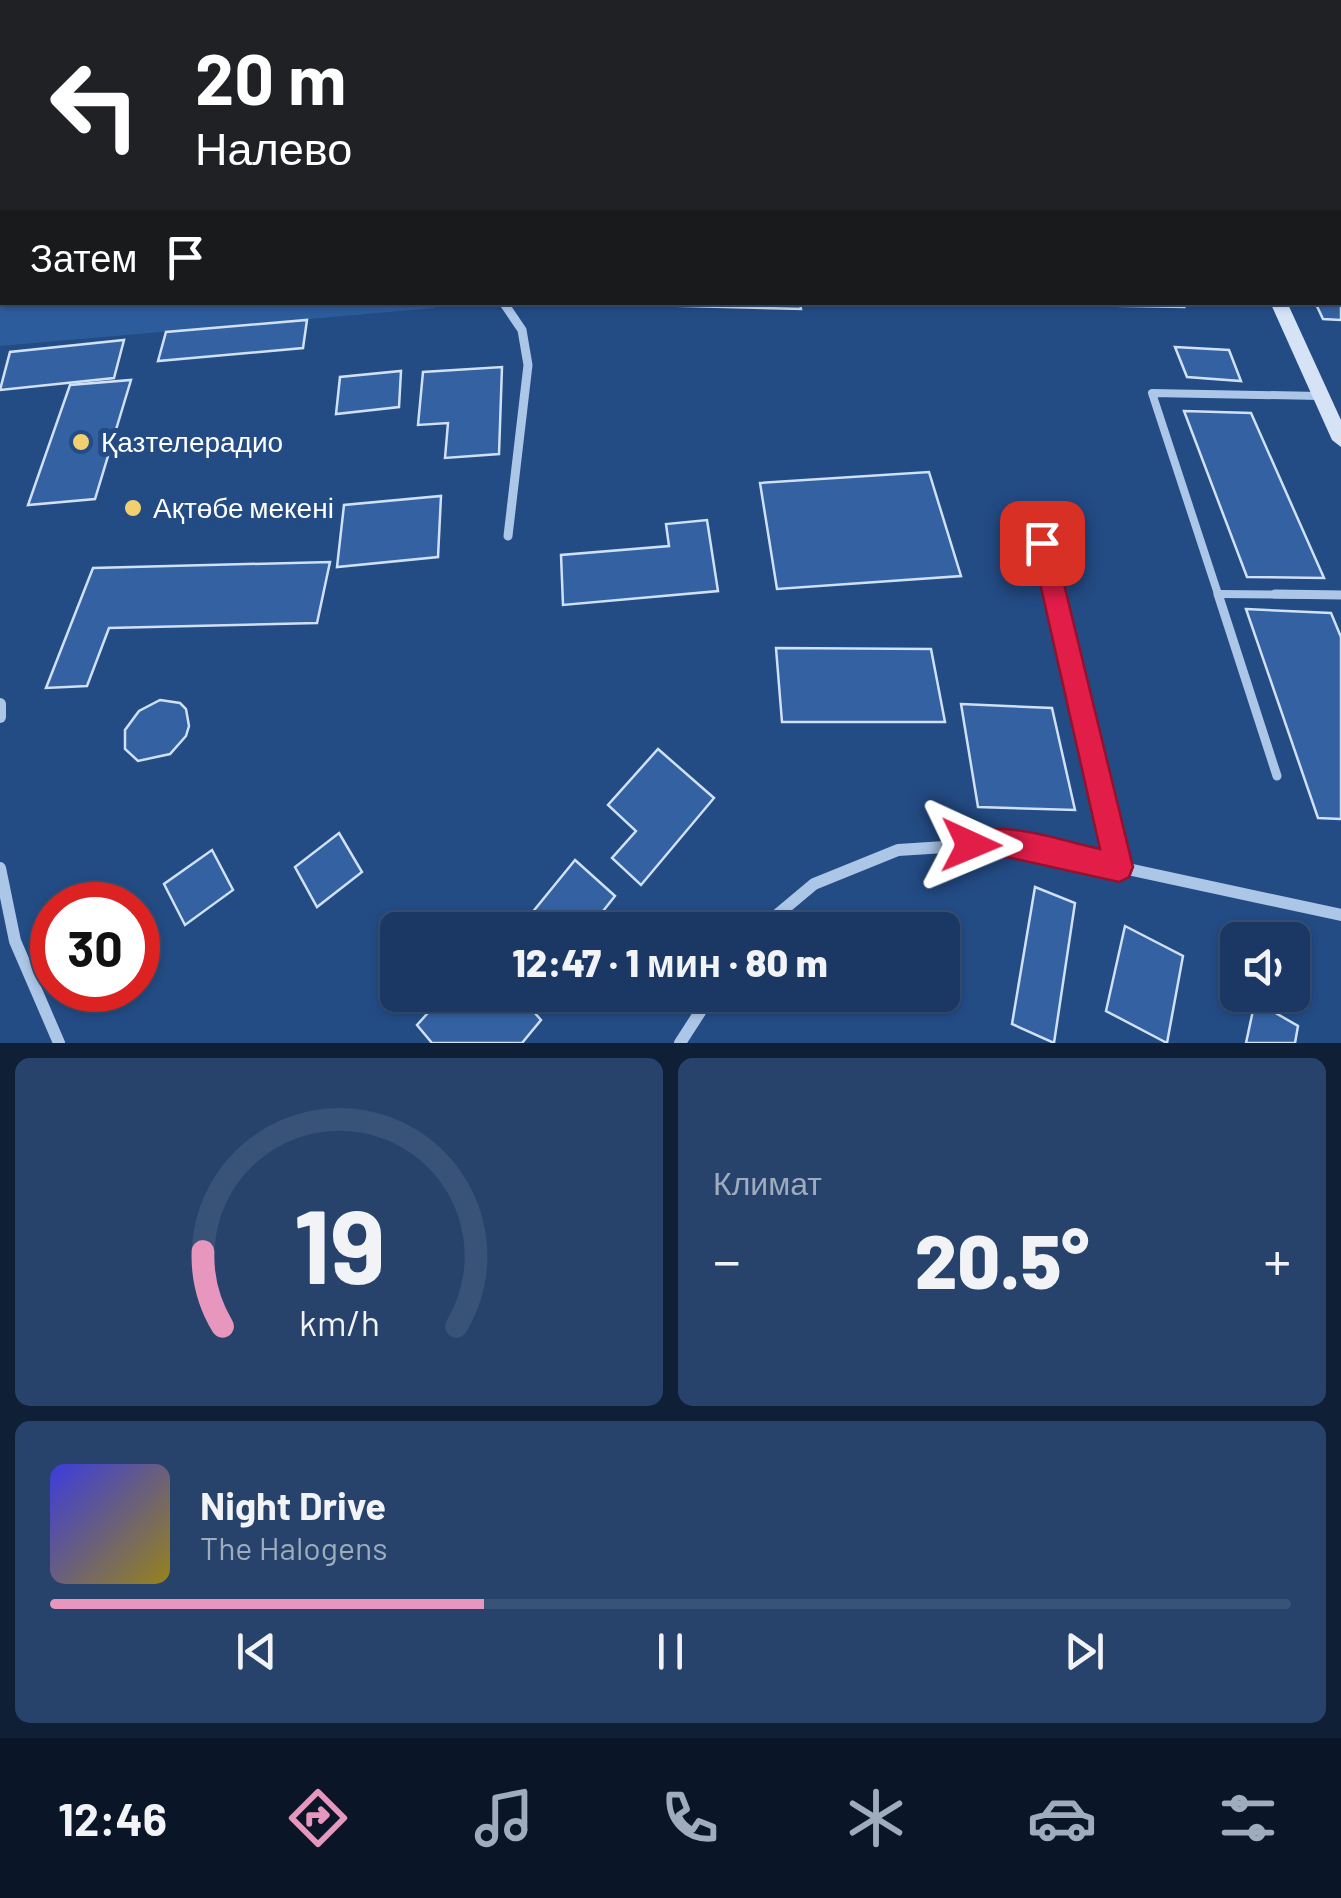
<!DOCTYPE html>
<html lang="ru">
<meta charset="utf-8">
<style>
:root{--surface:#1a3863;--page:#27436c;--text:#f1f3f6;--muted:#9facbe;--line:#385278;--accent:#e797bd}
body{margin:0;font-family:Barlow,sans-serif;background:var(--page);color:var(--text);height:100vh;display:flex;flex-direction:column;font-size:38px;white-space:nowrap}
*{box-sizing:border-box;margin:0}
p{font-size:32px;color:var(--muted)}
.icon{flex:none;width:55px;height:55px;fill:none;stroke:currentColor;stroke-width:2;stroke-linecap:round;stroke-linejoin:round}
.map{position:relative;height:1043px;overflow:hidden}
.side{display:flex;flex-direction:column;gap:15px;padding:15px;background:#0e1f36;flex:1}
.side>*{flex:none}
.hud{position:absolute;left:0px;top:0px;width:1342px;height:305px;box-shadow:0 2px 8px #0004,0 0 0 2px var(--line);background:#202124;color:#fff;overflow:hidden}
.tools{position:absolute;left:1220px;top:922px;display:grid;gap:20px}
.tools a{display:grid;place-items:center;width:90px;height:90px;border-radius:15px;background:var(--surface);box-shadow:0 2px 8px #0004,0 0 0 2px var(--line);font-size:50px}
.speed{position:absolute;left:30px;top:882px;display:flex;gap:20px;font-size:50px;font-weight:700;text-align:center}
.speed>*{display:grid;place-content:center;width:130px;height:130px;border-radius:50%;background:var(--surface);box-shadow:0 2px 8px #0004,0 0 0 2px var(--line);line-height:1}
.speed .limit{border:15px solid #d22;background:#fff;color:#111}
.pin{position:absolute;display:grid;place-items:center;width:85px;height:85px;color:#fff;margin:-42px;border-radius:20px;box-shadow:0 5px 15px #0006}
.me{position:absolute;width:110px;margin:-55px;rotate:91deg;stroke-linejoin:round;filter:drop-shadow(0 0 8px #0008)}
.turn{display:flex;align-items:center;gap:35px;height:210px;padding:0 30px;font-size:45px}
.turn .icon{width:130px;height:130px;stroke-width:2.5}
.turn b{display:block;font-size:70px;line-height:85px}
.then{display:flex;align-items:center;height:95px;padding:0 30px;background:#0003;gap:20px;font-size:38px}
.big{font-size:75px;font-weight:800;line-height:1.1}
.side .card{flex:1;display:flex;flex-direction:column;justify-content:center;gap:15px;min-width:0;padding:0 35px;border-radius:15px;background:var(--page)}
.side .dial{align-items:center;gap:0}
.dial svg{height:260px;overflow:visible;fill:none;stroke:var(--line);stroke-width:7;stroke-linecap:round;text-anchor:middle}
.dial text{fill:var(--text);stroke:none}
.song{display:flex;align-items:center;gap:30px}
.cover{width:120px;height:120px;border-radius:15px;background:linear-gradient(135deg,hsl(240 70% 55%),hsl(50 70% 35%))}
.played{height:10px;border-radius:5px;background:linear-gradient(90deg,var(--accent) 35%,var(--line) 35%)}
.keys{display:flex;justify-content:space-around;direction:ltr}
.heat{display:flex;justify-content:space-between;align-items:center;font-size:55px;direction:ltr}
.side .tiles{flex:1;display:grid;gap:15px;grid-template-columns:1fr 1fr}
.card:last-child{grid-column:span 2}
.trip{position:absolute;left:380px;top:912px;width:580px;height:100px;border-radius:15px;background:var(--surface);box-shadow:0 2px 8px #0004,0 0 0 2px var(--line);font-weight:800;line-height:100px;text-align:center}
.tab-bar{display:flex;height:160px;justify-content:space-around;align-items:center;background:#0a1628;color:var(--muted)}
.tab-bar .icon{width:70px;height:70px}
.tab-bar .current{color:var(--accent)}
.tab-bar b{font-size:45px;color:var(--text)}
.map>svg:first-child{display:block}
.green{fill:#2d5c9c}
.building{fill:#3361a1;stroke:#d0e0f6;stroke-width:2.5}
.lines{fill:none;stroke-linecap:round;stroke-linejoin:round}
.path{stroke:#acc6e8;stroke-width:4;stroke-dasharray:4 5;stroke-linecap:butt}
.service-far1{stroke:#acc6e8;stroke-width:8}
.service{stroke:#acc6e8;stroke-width:9}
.minor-far1{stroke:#acc6e8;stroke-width:9}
.minor{stroke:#acc6e8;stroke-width:12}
.secondary{fill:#d6e3f7;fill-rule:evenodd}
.route{fill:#e11d48;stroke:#92132f;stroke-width:2.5}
.poi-dot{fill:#f3d06f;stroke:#234b84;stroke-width:4}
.labels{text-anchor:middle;stroke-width:10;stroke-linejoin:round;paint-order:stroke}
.poi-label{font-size:28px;fill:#fff;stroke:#234b84;text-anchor:start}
</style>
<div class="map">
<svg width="1341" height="1043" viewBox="0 0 1341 1043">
<rect width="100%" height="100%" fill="#234b84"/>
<polygon class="green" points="0,63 2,302 436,303 435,308 0,346"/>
<g class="building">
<polygon points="946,0 996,0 1053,2 946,2"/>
<polygon points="1341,278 1341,320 1323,319 1315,302 1340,302"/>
<polygon points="647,302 800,302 801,309 647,305"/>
<polygon points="1074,302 1182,302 1184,307 1075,305"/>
<polygon points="307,320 303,348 158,361 166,332"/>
<polygon points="124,340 114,378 0,390 10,352"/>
<polygon points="1175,347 1229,350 1241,381 1187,377"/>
<polygon points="502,367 499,454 445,458 448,423 418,425 423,372"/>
<polygon points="401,371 399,407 336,414 340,377"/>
<polygon points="131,380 95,499 28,505 70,385"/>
<polygon points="1184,411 1251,413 1324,578 1247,577"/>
<polygon points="929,472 961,576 777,589 760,483"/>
<polygon points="441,496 438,557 337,567 344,505"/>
<polygon points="707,520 718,591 563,605 561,555 669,546 666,524"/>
<polygon points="330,562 317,623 109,628 87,686 46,688 93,568"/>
<polygon points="1246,609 1331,613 1341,637 1341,819 1318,818"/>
<polygon points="776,648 931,649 945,722 782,722"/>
<polygon points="160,700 180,703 186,709 189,726 186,736 170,754 138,761 125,749 125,730 139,711"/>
<polygon points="961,704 1052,708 1075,810 978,807"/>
<polygon points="658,749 714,798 641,885 612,858 636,831 608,805"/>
<polygon points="339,833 362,872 317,907 295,867"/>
<polygon points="212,850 233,890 185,925 164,884"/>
<polygon points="575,860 615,896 588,930 518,930"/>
<polygon points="1035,887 1075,903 1054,1043 1012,1024"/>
<polygon points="1125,926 1183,956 1167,1043 1106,1011"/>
<polygon points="444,995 519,995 541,1020 522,1043 432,1043 417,1025"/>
<polygon points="1255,1001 1298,1026 1295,1043 1246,1043"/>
</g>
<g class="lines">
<polyline class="path" points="351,2 358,0"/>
<g class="service-far1">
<polyline points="1042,543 1055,597"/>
<polyline points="1218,594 1341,595"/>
<polyline points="1219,597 1152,393 1320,396"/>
</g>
<g class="service">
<polyline points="1054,594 1119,867"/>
<polyline points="1218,594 1277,776"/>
<polyline points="1275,594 1341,595"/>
</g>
<polyline class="minor-far1" points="503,302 522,330 528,365 508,536"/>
<g class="minor">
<polyline points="0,704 0,717"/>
<polyline points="0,868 15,941 59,1043"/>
<polyline points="759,930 814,884 898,850 1007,843 1341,915"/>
<polyline points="680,1043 711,995"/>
</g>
<g class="secondary">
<polygon points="1129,0 1141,0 1142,2 1130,2"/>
<polygon points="1270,302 1287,302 1341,420 1341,447 1332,440"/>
</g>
</g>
<path class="route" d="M1042,533L1051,536L1054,543L1133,867L1129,877L1119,882L1007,857L971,859L961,855L957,845L961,835C1003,818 1058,840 1100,849L1031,543L1034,536Z"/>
<g class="poi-dot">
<circle cx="81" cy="442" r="10"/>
<circle cx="133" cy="508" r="10"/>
</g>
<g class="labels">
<g class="poi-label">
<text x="101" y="452">Қазтелерадио</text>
<text x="153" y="518">Ақтөбе мекені</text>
</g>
</g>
</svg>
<div class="tools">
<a><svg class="icon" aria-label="sound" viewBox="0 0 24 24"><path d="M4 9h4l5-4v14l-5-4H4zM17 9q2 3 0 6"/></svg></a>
</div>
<div class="speed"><div class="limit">30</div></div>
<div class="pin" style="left:1042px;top:543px;background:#d93025"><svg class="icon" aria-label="arrive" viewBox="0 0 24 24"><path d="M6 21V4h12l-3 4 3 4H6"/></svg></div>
<svg class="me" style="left:971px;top:845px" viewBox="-20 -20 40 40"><path d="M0-17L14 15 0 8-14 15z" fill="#e11d48" stroke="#fff" stroke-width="4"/></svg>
<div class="trip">12:47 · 1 мин · 80 m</div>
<div class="hud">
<div class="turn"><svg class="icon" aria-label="left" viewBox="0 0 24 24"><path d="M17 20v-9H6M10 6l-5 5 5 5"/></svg><div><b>20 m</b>Налево</div></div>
<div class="then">Затем<svg class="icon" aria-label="arrive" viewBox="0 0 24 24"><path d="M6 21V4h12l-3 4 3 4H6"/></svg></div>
</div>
</div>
<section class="side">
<div class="tiles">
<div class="card dial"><svg viewBox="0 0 100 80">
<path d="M14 69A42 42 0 1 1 86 69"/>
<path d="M14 69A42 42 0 0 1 8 46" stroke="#e797bd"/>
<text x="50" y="56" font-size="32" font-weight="700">19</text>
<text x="50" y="72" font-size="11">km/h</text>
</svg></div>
<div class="card"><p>Климат</p>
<div class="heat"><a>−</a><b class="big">20.5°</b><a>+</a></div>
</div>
<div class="card">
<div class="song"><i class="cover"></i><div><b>Night Drive</b><p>The Halogens</p></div></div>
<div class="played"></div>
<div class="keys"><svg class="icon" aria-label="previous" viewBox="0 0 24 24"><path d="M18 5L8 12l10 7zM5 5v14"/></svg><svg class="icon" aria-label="pause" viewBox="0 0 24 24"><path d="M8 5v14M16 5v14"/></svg><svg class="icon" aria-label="next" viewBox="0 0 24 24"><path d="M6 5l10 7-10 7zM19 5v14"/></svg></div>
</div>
</div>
</section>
<nav class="tab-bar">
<b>12:46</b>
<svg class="icon current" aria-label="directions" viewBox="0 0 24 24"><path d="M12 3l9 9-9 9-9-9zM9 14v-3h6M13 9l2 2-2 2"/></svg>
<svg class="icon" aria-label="music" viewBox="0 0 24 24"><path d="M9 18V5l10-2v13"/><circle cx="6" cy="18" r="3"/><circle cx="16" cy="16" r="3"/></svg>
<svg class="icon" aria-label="phone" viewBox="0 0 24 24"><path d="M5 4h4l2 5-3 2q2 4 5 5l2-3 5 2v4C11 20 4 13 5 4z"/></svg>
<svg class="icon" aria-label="climate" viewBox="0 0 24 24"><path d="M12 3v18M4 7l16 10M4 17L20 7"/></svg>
<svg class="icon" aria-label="car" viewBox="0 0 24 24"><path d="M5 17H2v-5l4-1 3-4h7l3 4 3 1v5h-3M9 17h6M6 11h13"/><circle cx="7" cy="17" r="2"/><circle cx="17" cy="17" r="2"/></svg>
<svg class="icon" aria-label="filters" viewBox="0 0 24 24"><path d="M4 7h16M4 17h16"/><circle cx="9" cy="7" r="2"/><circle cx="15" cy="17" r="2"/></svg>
</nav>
